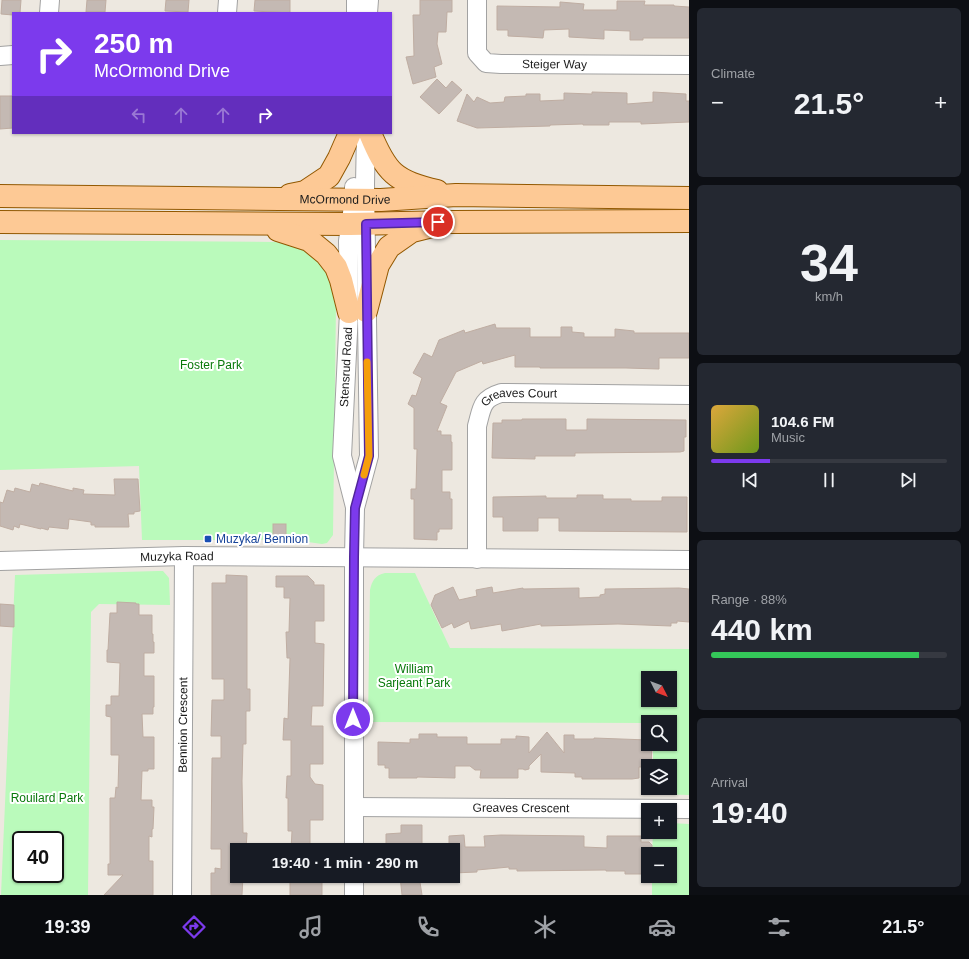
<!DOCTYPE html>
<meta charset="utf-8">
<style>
:root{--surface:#171b24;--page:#242831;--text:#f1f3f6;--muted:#9ea1a6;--line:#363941;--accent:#7c3aed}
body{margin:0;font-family:Helvetica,sans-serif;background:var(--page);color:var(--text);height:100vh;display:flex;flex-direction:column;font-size:15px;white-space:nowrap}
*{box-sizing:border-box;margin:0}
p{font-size:13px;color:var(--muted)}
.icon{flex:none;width:22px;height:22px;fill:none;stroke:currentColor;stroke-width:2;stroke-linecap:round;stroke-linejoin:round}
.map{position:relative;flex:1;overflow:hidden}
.side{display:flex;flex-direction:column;gap:8px;padding:8px;background:#0d0f14;width:280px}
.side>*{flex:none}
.guide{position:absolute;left:12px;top:12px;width:380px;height:122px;border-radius:0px;box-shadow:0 1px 3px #0004;background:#7c3aed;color:#fff;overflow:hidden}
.needle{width:26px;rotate:132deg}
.tools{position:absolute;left:641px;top:671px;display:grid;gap:8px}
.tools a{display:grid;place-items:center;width:36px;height:36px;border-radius:0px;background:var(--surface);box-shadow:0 1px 3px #0004;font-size:20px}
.speed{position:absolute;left:12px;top:831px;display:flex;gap:8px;font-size:20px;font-weight:700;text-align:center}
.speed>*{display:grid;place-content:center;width:52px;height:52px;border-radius:50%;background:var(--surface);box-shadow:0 1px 3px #0004;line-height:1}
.speed .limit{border:2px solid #111;border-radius:6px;background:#fff;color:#111}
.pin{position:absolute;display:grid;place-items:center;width:34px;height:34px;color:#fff;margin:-17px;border:2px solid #fff;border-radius:50%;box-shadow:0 1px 4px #0007}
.me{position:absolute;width:44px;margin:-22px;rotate:0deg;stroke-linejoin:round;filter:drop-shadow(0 0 3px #0008)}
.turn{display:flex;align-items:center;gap:14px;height:84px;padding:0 16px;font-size:18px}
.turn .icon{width:52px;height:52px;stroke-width:2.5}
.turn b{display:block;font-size:28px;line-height:34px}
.lanes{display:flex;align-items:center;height:38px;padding:0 16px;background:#0003;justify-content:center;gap:20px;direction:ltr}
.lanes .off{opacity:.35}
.big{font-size:30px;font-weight:700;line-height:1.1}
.side .card{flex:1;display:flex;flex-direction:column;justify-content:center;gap:6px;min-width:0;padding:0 14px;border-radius:6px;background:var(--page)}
.side .dial{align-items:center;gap:0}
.dial b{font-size:52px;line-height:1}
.song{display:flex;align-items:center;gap:12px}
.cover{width:48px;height:48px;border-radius:6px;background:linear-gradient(135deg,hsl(40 70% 55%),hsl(80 70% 35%))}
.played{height:4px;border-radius:2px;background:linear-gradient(90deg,var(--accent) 25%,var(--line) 25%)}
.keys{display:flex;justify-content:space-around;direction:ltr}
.heat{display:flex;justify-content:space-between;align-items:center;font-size:22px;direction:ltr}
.charge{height:6px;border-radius:3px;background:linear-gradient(90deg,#34c759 88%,var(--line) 0)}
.trip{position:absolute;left:230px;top:843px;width:230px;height:40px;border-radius:0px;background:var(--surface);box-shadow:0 1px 3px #0004;font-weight:700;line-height:40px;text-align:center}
.dock{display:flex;height:64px;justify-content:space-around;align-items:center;background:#090b0e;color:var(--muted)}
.dock .icon{width:28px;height:28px}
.dock .active{color:var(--accent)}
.dock b{font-size:18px;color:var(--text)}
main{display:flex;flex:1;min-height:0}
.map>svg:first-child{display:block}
.park{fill:#bafabb;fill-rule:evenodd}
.building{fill:#c4b9b3;stroke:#bfada2}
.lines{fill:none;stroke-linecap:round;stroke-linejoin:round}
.minor-casing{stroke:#a2a2a2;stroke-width:20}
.major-casing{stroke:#925800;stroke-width:24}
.minor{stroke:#fff;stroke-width:18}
.major{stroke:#fdc995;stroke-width:22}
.route-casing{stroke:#51269a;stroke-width:10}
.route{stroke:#7c3aed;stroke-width:7}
.slow{stroke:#f59e0b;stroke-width:7}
.transit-dot{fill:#1a4fb4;stroke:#fff;stroke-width:1.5}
.labels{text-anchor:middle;stroke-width:4;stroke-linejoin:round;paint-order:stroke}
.street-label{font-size:12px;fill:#1b1b1b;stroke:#fff}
.park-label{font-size:12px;fill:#09790b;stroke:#fff}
.transit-label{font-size:12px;fill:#164399;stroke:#fff;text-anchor:start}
</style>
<main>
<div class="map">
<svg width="689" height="895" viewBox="0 0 689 895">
<rect width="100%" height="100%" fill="#ede8e0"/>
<g class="park">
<polygon points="0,240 275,242 287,244 307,249 323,262 332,282 336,304 333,535 327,543 322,544 294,540 142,540 139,466 0,470"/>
<path d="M158,571H163L169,578L170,605L99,604L91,612L88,895H1L15,575ZM21,840H55V874H21Z"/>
<path d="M385,573H415L450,648L689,649V795L653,794V788H670V766H653V744H670V722H648V726L645,723L368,722L370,590C372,581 375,575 385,573ZM648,678H670V700H648Z"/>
<polygon points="670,823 689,824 689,895 652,895 652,876 670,876 670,854 652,854 653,832 670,832"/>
</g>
<g class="building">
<polygon points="2,0 21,0 20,13 13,13 13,15 1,14"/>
<polygon points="87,0 106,0 105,12 86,12"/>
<polygon points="166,0 189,0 188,12 165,11"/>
<polygon points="255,0 290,0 290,13 254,11"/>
<polygon points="420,0 452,0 452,12 447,12 446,32 438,32 437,44 442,64 434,67 436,77 413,84 406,57 414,56 413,15 420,15"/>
<polygon points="617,1 645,1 644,5 674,5 674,6 689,7 689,38 643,38 643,40 630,40 630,31 604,30 604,39 569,37 569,29 544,30 543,38 528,37 508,36 508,30 497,30 497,6 560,7 560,2 584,4 583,10 617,10"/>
<polygon points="437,79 446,88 452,81 462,90 439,114 420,97"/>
<polygon points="592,92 627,93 627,104 653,102 653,92 686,94 686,101 689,101 689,122 641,124 641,122 609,122 609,125 583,125 583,124 550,125 550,126 477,128 457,121 467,94 474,102 477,97 490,103 504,102 505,97 526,96 526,94 540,94 540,101 564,100 564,93 592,94"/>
<polygon points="0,96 13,96 13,128 0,129"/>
<polygon points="495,324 496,328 530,328 530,337 561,337 561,327 572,327 572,332 584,333 584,337 615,337 615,329 634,331 634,333 689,333 689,358 659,358 659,369 626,368 540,368 540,367 515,367 515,355 483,364 482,361 456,372 440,403 447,406 437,431 441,431 441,435 451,435 451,442 452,442 452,470 442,470 442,492 450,492 450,499 452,499 452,529 439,529 439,532 437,532 437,540 414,539 414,499 411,499 411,489 416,489 417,449 414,449 414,408 408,404 412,395 416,396 422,378 413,373 424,353 432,357 439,340 464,330 465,333"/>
<polygon points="522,419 566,419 566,430 587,430 587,419 686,420 686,437 684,437 684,451 680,452 575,453 575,456 535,456 535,459 492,458 493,423 502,423 502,420 522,420"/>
<polygon points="114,479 138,479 140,511 134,512 134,514 128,514 129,527 95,527 95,525 91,525 91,522 69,519 68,529 49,527 48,530 41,528 41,529 20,524 19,528 14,526 13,530 0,526 0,502 3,503 7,490 14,492 15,488 30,492 32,484 39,486 40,483 73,491 73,488 84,490 83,494 115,495"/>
<polygon points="577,495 603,495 603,499 631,499 631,501 662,501 662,497 687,497 687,532 559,531 559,518 538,518 538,531 503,531 503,517 493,517 493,497 546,496 546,498 577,498"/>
<rect x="273" y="524" width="13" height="13"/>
<polygon points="226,575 247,576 247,689 250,689 250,711 246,711 246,744 243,744 242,781 243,833 247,833 246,850 237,850 237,876 243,876 242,895 211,895 211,873 215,873 215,868 221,869 221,849 211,849 212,758 221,758 221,736 211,736 212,700 224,700 224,679 212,679 212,583 226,583"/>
<polygon points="276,576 308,576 314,582 314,585 324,585 324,621 315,621 315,643 324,644 323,706 312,706 311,726 323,726 323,764 310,764 310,777 315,784 323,785 323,820 310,820 310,850 291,850 292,831 288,831 288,798 286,798 287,776 291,776 291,740 283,740 284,718 288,719 290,658 287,658 286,632 289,632 290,598 284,598 284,587 276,587"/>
<polygon points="453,587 459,600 477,596 476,590 492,587 493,593 523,588 523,589 579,588 579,598 600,597 600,595 605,594 605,589 679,588 689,589 689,622 677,621 677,623 671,623 671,626 618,624 541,626 541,624 502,631 501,624 471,629 469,621 454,628 452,623 442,628 431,605 435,595"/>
<polygon points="117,602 136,603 136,604 139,604 139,615 152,615 152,634 153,634 153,642 154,642 154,653 144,653 144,676 154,676 154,707 153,707 153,714 142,714 143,737 154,737 154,769 148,769 148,771 142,771 141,800 152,800 152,807 154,807 153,829 152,829 152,837 149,836 149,861 153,861 153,895 104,895 123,875 108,875 108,864 110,864 110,798 115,798 116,787 118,788 119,755 111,755 111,717 106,716 106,705 111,705 111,696 119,696 120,663 107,662 107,650 108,650 110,613 117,613"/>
<polygon points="0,604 14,605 14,627 0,626"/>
<polygon points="547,732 564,753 564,735 574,735 574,739 594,739 594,738 648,740 648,744 652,744 651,765 644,765 644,767 639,767 639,778 632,779 582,779 582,777 575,777 575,773 541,772 541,754 529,766 529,769 525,770 523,769 518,769 518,778 480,778 481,770 475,770 470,766 455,766 455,778 417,777 417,778 389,778 389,768 385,768 385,765 378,765 378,742 410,743 410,739 419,739 419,734 437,734 437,737 467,737 467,744 501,744 501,739 516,739 516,736 529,737 529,753"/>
<polygon points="401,825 422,825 422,850 386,850 386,834 401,833"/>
<polygon points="464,835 465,847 485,847 484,836 501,835 584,836 584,847 607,848 607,836 641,836 641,842 649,842 652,845 652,854 648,854 648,873 641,874 625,874 625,871 606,871 606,870 517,871 517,869 509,869 509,867 477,870 477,872 453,873 453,850 449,850 449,836"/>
<rect x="290" y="876" width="32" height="19"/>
<polygon points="400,876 419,876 422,895 402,895"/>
</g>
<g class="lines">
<defs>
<g id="minor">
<polyline points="356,0 356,13"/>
<path id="s1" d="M477,0V53L486,63L501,64L689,65"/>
<polyline points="49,13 50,0"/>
<polyline points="227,13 228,0"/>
<polyline points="368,13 369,0"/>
<polyline points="0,56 13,55"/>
<polyline points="354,187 354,199 348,241 349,312 342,456 355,507"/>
<path id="s2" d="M477,559V426C482,408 481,399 501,393L689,395"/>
<path id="s3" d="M0,561L184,556L689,560"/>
<path id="s4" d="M354,807L689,809"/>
<polyline points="354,850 354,557 355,508 369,456 365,184 366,133"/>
<polyline points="354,876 354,895"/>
<path id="s5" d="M182,895L184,556"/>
</g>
<g id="major">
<path d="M370,133C386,172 395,182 437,191"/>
<polyline points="290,195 305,192 329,176 339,158 350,133"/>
<path id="s6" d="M0,196L381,200L456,195L689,198"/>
<polyline points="0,222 350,224 453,222 689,221"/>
<polyline points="278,230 309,240 326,254 336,267 341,280 349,312"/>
<polyline points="366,311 378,265 389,247 412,231 428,227"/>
</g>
</defs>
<use href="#minor" class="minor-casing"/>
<use href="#major" class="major-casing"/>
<use href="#minor" class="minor"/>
<use href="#major" class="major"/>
</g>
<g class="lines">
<defs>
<polyline id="route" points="353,719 354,557 355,508 369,456 366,224 438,222"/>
</defs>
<use href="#route" class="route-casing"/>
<use href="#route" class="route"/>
<polyline class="slow" points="364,475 369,456 367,362"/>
</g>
<rect class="transit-dot" x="204" y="535" width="8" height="8" rx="2"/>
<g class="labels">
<g class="street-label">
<text dy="4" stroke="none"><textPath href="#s1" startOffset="135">Steiger Way</textPath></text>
<text dy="4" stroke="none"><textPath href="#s6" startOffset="345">McOrmond Drive</textPath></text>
<text transform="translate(346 367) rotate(-87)" y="4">Stensrud Road</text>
<text dy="4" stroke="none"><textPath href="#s2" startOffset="194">Greaves Court</textPath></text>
<text dy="4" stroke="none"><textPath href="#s3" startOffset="177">Muzyka Road</textPath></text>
<text dy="4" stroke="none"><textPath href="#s5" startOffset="170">Bennion Crescent</textPath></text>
<text dy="4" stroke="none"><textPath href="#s4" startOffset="167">Greaves Crescent</textPath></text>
</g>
<g class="park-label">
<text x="211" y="369">Foster Park</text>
<text x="414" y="673">William<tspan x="414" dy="14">Sarjeant Park</tspan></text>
<text x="47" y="802">Rouilard Park</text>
</g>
<g class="transit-label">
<text x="216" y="543">Muzyka/ Bennion</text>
</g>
</g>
</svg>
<div class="tools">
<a><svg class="needle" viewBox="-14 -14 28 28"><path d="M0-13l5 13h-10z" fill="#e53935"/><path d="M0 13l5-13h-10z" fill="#9ea1a6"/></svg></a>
<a><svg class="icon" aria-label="search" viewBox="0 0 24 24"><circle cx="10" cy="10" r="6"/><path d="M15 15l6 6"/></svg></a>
<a><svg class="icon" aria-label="layers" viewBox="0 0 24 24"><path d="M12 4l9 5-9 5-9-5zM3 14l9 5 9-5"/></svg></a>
<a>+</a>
<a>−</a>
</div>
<div class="speed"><div class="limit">40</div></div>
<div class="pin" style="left:438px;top:222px;background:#d93025"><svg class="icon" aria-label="arrive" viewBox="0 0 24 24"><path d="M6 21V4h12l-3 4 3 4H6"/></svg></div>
<svg class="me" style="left:353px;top:719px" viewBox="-20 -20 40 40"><circle r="17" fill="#7c3aed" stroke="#fff" stroke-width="3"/><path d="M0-11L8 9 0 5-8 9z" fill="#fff"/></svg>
<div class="trip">19:40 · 1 min · 290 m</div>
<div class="guide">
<div class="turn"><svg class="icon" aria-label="right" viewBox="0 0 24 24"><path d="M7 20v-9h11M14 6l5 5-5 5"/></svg><div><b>250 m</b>McOrmond Drive</div></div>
<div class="lanes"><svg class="icon off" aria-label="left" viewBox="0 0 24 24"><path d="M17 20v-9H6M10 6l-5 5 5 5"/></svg><svg class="icon off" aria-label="ahead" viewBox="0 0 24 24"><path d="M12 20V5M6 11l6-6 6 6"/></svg><svg class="icon off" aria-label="ahead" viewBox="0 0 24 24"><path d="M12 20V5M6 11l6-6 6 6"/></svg><svg class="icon" aria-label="right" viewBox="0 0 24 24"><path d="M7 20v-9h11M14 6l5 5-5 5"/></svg></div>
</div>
</div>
<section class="side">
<div class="card"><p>Climate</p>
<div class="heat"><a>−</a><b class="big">21.5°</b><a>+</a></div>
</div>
<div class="card dial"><b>34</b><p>km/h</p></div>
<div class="card">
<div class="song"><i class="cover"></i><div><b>104.6 FM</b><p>Music</p></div></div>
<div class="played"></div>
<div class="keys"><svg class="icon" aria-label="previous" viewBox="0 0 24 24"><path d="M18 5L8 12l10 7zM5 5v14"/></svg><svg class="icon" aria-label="pause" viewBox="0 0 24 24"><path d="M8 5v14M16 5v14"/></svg><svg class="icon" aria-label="next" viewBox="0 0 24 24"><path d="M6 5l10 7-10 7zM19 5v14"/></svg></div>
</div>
<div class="card"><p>Range · 88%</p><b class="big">440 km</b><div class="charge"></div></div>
<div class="card"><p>Arrival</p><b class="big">19:40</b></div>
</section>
</main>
<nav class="dock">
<b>19:39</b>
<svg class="icon active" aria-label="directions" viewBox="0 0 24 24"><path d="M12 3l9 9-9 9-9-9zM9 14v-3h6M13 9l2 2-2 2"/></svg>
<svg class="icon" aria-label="music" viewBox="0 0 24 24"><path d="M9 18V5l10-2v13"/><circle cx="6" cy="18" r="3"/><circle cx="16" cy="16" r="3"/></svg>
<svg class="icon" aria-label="phone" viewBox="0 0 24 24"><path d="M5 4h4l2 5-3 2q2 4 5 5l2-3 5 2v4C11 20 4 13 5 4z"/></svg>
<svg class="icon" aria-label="climate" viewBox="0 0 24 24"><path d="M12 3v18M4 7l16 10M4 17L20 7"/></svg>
<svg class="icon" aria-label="car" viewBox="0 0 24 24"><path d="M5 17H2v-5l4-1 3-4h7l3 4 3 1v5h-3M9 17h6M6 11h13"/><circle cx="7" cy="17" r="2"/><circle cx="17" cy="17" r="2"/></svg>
<svg class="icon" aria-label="filters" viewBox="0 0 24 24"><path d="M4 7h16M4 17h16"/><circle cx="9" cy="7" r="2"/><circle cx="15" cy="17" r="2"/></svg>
<b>21.5°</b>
</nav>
